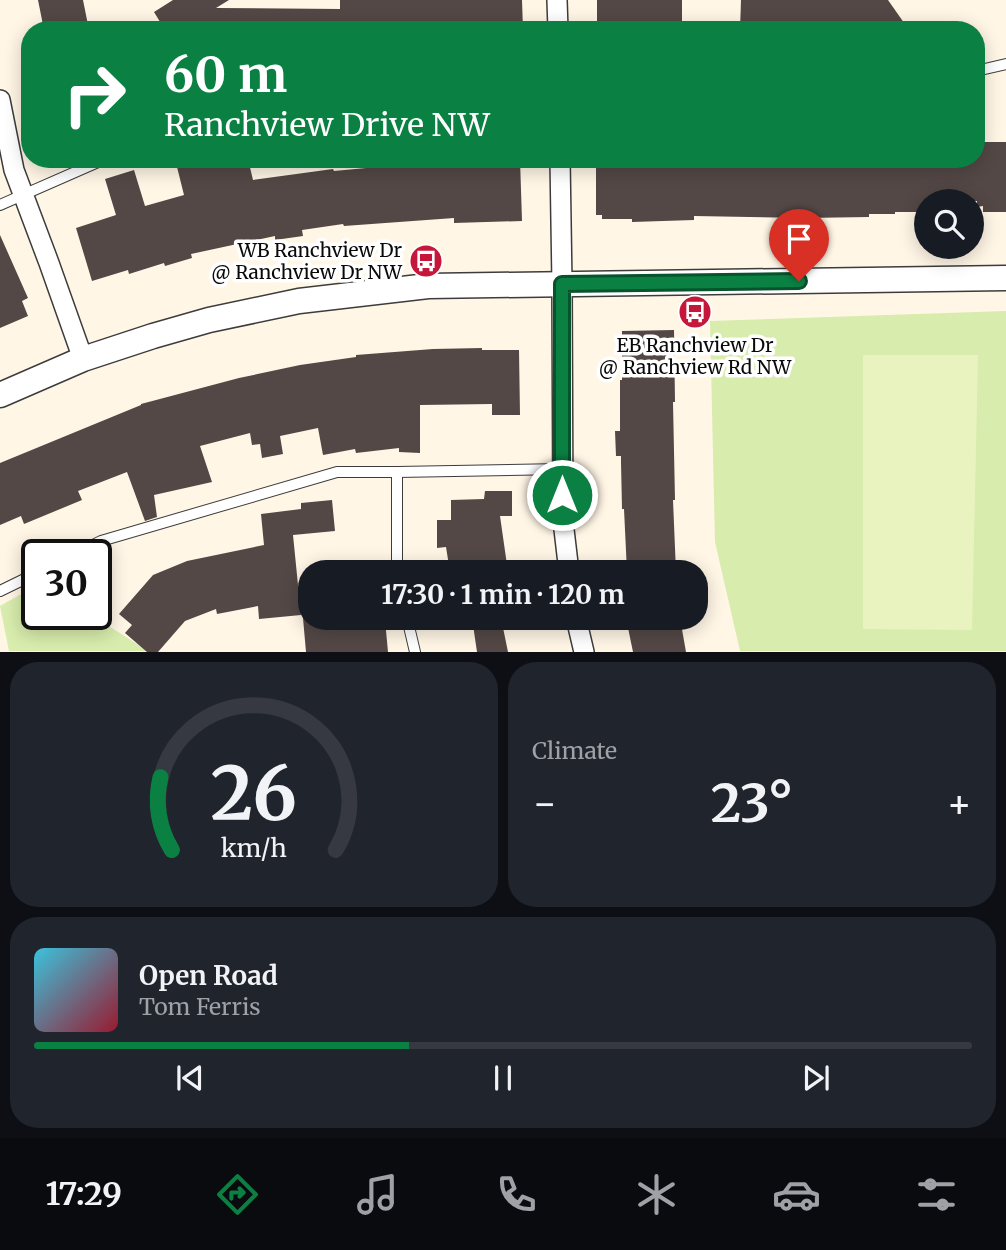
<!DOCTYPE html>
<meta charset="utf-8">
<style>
:root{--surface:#171b24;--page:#20242c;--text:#f1f3f6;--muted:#9ea1a6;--line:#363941;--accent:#0b8043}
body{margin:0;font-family:Merriweather,serif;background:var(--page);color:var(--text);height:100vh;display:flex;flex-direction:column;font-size:26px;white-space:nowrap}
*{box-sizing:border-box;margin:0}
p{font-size:23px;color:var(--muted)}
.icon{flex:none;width:38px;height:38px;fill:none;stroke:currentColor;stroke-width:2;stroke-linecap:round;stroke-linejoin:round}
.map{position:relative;height:652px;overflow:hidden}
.panel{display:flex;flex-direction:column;gap:10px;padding:10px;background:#0d0f14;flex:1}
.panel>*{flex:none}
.hud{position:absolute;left:21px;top:21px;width:964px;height:147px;border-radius:28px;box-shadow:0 4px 18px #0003;background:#0b8043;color:#fff;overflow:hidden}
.controls{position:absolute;left:914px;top:189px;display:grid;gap:14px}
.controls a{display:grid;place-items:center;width:70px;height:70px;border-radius:50%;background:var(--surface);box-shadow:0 4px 18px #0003;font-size:35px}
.speed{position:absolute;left:21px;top:539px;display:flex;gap:14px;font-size:35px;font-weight:700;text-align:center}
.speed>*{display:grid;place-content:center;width:91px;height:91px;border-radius:50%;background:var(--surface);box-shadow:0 4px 18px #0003;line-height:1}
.speed .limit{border:4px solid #111;border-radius:10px;background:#fff;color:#111}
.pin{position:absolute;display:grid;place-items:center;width:60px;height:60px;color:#fff;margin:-72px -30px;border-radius:50% 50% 50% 0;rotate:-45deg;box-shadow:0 0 7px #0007}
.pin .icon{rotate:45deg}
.me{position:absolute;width:77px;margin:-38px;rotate:0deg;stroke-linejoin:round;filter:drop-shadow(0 0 5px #0008)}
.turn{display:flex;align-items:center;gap:24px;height:147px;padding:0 28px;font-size:32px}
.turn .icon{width:91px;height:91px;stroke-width:2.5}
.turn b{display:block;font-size:49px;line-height:60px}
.big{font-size:52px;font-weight:700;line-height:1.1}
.panel .card{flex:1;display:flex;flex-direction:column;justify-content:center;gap:10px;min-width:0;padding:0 24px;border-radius:28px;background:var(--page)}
.panel .dial{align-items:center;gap:0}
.dial svg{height:182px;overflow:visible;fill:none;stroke:var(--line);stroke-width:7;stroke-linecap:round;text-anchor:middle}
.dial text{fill:var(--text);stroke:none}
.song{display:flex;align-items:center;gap:21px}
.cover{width:84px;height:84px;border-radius:10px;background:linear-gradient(135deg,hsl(190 70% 55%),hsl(350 70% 35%))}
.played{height:7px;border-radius:4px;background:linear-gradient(90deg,var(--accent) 40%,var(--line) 40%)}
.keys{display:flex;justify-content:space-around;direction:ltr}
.heat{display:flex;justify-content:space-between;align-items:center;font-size:38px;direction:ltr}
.panel .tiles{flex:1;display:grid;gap:10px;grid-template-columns:1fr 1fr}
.card:last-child{grid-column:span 2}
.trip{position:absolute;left:298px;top:560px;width:410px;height:70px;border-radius:28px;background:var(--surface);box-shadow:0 4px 18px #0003;font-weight:700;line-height:70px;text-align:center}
.tabs{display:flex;height:112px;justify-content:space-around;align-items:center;background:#090b0e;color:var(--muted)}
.tabs .icon{width:49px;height:49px}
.tabs .current{color:var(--accent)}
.tabs b{font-size:32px;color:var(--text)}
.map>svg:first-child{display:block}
.green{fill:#d8ecad}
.pitch{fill:#e9f3bf}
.building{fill:#534845}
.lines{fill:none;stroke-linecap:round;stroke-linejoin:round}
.service-casing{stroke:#3c3c3c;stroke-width:12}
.minor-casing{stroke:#3c3c3c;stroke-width:22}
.tertiary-casing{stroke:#3c3c3c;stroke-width:27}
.service{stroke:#fff;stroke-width:10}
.minor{stroke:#fff;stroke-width:19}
.tertiary{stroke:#fff;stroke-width:24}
.route-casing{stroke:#07532c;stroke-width:18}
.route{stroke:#0b8043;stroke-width:12}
.labels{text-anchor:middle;stroke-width:7;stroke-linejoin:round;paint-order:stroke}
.poi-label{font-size:19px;fill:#090909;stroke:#fff;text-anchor:end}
</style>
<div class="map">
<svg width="1006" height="652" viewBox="0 0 1006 652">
<rect width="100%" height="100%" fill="#fff6e6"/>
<g class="green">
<polygon points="1006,311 1006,651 740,651 715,542 710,321"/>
<polygon points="37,585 37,614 90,614 148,651 9,651 0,606"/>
</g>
<polygon class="pitch" points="863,355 978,355 972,630 863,629"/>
<g class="building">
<polygon points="38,0 83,0 89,30 44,30"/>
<polygon points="173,0 229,0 216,8 340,9 340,0 522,0 523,30 165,30 154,12"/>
<polygon points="597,0 682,0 682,21 636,21 636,26 621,26 621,30 599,30 599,26 597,26"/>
<polygon points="741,0 888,0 909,30 740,30"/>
<polygon points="976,142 1006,142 1006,212 983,212 983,206 977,207 977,201 926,201 926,212 895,212 895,214 869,214 869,217 804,218 694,216 694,220 632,222 632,219 602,219 602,215 596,215 596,159 976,159"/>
<polygon points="175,159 248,159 253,180 333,169 334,171 377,167 377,164 415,162 415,159 449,160 520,159 522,221 454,223 454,218 344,226 343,224 302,230 303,236 275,240 275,236 228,246 191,254 192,258 165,266 164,263 129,274 128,270 92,281 76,228 116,215 105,179 134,170 145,206 184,195"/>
<polygon points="0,235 28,298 22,301 28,316 0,328"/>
<polygon points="674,330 675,402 673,402 675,500 673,500 676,572 627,572 624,509 622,509 621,462 621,456 616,456 615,431 620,431 620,380 622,380 622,331"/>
<polygon points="482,348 482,350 519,350 520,415 492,415 492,404 420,405 420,453 399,452 399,448 356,453 355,449 323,455 318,428 280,436 283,454 262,458 260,444 252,445 250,433 200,446 212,482 154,495 157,517 145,521 127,472 78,491 82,500 24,524 21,516 0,525 0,463 141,405 141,404 239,378 300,365 356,357 356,355 433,349"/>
<polygon points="485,491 512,491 512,516 500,516 508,572 450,572 446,547 437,548 437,520 451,520 451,500 484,499"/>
<polygon points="332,500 335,531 293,535 301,615 259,619 258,606 217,614 216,609 185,621 158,652 147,652 125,633 132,625 119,614 153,575 187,561 264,545 261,514 301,509 301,503"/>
<polygon points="303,618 341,618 341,624 385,620 388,652 306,652"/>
<polygon points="472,618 501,618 508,652 477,652"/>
<polygon points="626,618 680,618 686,652 633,652"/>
</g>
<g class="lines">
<defs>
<g id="service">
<polyline points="976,71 1006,64"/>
<polyline points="0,205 105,159"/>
<polyline points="397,472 562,469"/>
<polyline points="73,555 101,541 337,472 397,472 397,572"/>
<polyline points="0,591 37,573"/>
<polyline points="407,618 415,652"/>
</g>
<g id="minor">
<polyline points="557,0 558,30"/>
<polyline points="0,100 14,170 49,263 83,359"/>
<polyline points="560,159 562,284 563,521 569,572"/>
<polyline points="576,618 584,652"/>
</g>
<polyline id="tertiary" points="0,395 83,359 153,336 209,320 299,301 428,286 1006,278"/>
</defs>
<use href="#service" class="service-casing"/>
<use href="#minor" class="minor-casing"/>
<use href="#tertiary" class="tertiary-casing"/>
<use href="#service" class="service"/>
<use href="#minor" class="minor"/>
<use href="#tertiary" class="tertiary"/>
</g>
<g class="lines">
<defs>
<polyline id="route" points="562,495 562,284 799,281"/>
</defs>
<use href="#route" class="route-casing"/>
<use href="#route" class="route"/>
</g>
<defs>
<symbol id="bus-disc" viewBox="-11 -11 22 22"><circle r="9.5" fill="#c4173a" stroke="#fff"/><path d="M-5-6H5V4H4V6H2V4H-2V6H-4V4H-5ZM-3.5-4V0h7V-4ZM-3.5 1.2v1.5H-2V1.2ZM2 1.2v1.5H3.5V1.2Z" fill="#fff"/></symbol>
</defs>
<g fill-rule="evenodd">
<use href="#bus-disc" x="407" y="242" width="38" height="38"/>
<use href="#bus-disc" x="676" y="293" width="38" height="38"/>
</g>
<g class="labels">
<g class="poi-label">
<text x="402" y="257">WB Ranchview Dr<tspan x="402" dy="22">@ Ranchview Dr NW</tspan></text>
<text x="695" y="352" text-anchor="middle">EB Ranchview Dr<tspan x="695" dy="22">@ Ranchview Rd NW</tspan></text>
</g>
</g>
</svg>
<div class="controls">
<a><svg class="icon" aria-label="search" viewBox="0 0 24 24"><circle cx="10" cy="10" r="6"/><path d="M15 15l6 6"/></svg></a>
</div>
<div class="speed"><div class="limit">30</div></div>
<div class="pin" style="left:799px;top:281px;background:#d93025"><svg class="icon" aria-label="arrive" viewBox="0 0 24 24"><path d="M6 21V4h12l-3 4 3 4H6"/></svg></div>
<svg class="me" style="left:562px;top:495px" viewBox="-20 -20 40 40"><circle r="17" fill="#0b8043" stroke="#fff" stroke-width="3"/><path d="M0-11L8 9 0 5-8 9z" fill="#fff"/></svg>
<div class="trip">17:30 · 1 min · 120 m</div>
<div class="hud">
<div class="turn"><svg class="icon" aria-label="right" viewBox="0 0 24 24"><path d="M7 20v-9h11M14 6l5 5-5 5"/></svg><div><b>60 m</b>Ranchview Drive NW</div></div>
</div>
</div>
<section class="panel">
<div class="tiles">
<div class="card dial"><svg viewBox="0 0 100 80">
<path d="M14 69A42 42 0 1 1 86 69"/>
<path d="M14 69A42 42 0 0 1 9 37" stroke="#0b8043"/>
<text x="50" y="56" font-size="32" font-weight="700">26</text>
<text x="50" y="72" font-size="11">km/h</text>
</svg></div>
<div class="card"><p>Climate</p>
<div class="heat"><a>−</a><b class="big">23°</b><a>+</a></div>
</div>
<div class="card">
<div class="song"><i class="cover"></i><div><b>Open Road</b><p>Tom Ferris</p></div></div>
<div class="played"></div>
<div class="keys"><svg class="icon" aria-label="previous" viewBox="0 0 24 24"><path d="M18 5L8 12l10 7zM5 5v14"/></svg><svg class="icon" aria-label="pause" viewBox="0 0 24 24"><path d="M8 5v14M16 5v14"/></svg><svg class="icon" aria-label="next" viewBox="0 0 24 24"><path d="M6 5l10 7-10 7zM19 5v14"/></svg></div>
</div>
</div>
</section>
<nav class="tabs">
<b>17:29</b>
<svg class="icon current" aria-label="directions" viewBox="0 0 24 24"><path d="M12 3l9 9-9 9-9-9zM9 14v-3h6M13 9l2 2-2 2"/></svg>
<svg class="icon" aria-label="music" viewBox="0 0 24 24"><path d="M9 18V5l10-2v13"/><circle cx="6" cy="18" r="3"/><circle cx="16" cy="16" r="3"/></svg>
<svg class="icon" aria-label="phone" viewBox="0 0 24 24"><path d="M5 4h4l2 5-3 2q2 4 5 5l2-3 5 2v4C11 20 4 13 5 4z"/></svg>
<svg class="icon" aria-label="climate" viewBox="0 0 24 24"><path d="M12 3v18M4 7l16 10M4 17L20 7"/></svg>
<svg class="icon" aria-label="car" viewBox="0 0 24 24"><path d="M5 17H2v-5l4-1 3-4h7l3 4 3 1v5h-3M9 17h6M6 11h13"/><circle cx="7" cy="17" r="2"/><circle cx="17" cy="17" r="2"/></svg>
<svg class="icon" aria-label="filters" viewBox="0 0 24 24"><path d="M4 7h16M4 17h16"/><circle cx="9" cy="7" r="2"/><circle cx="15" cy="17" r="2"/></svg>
</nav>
